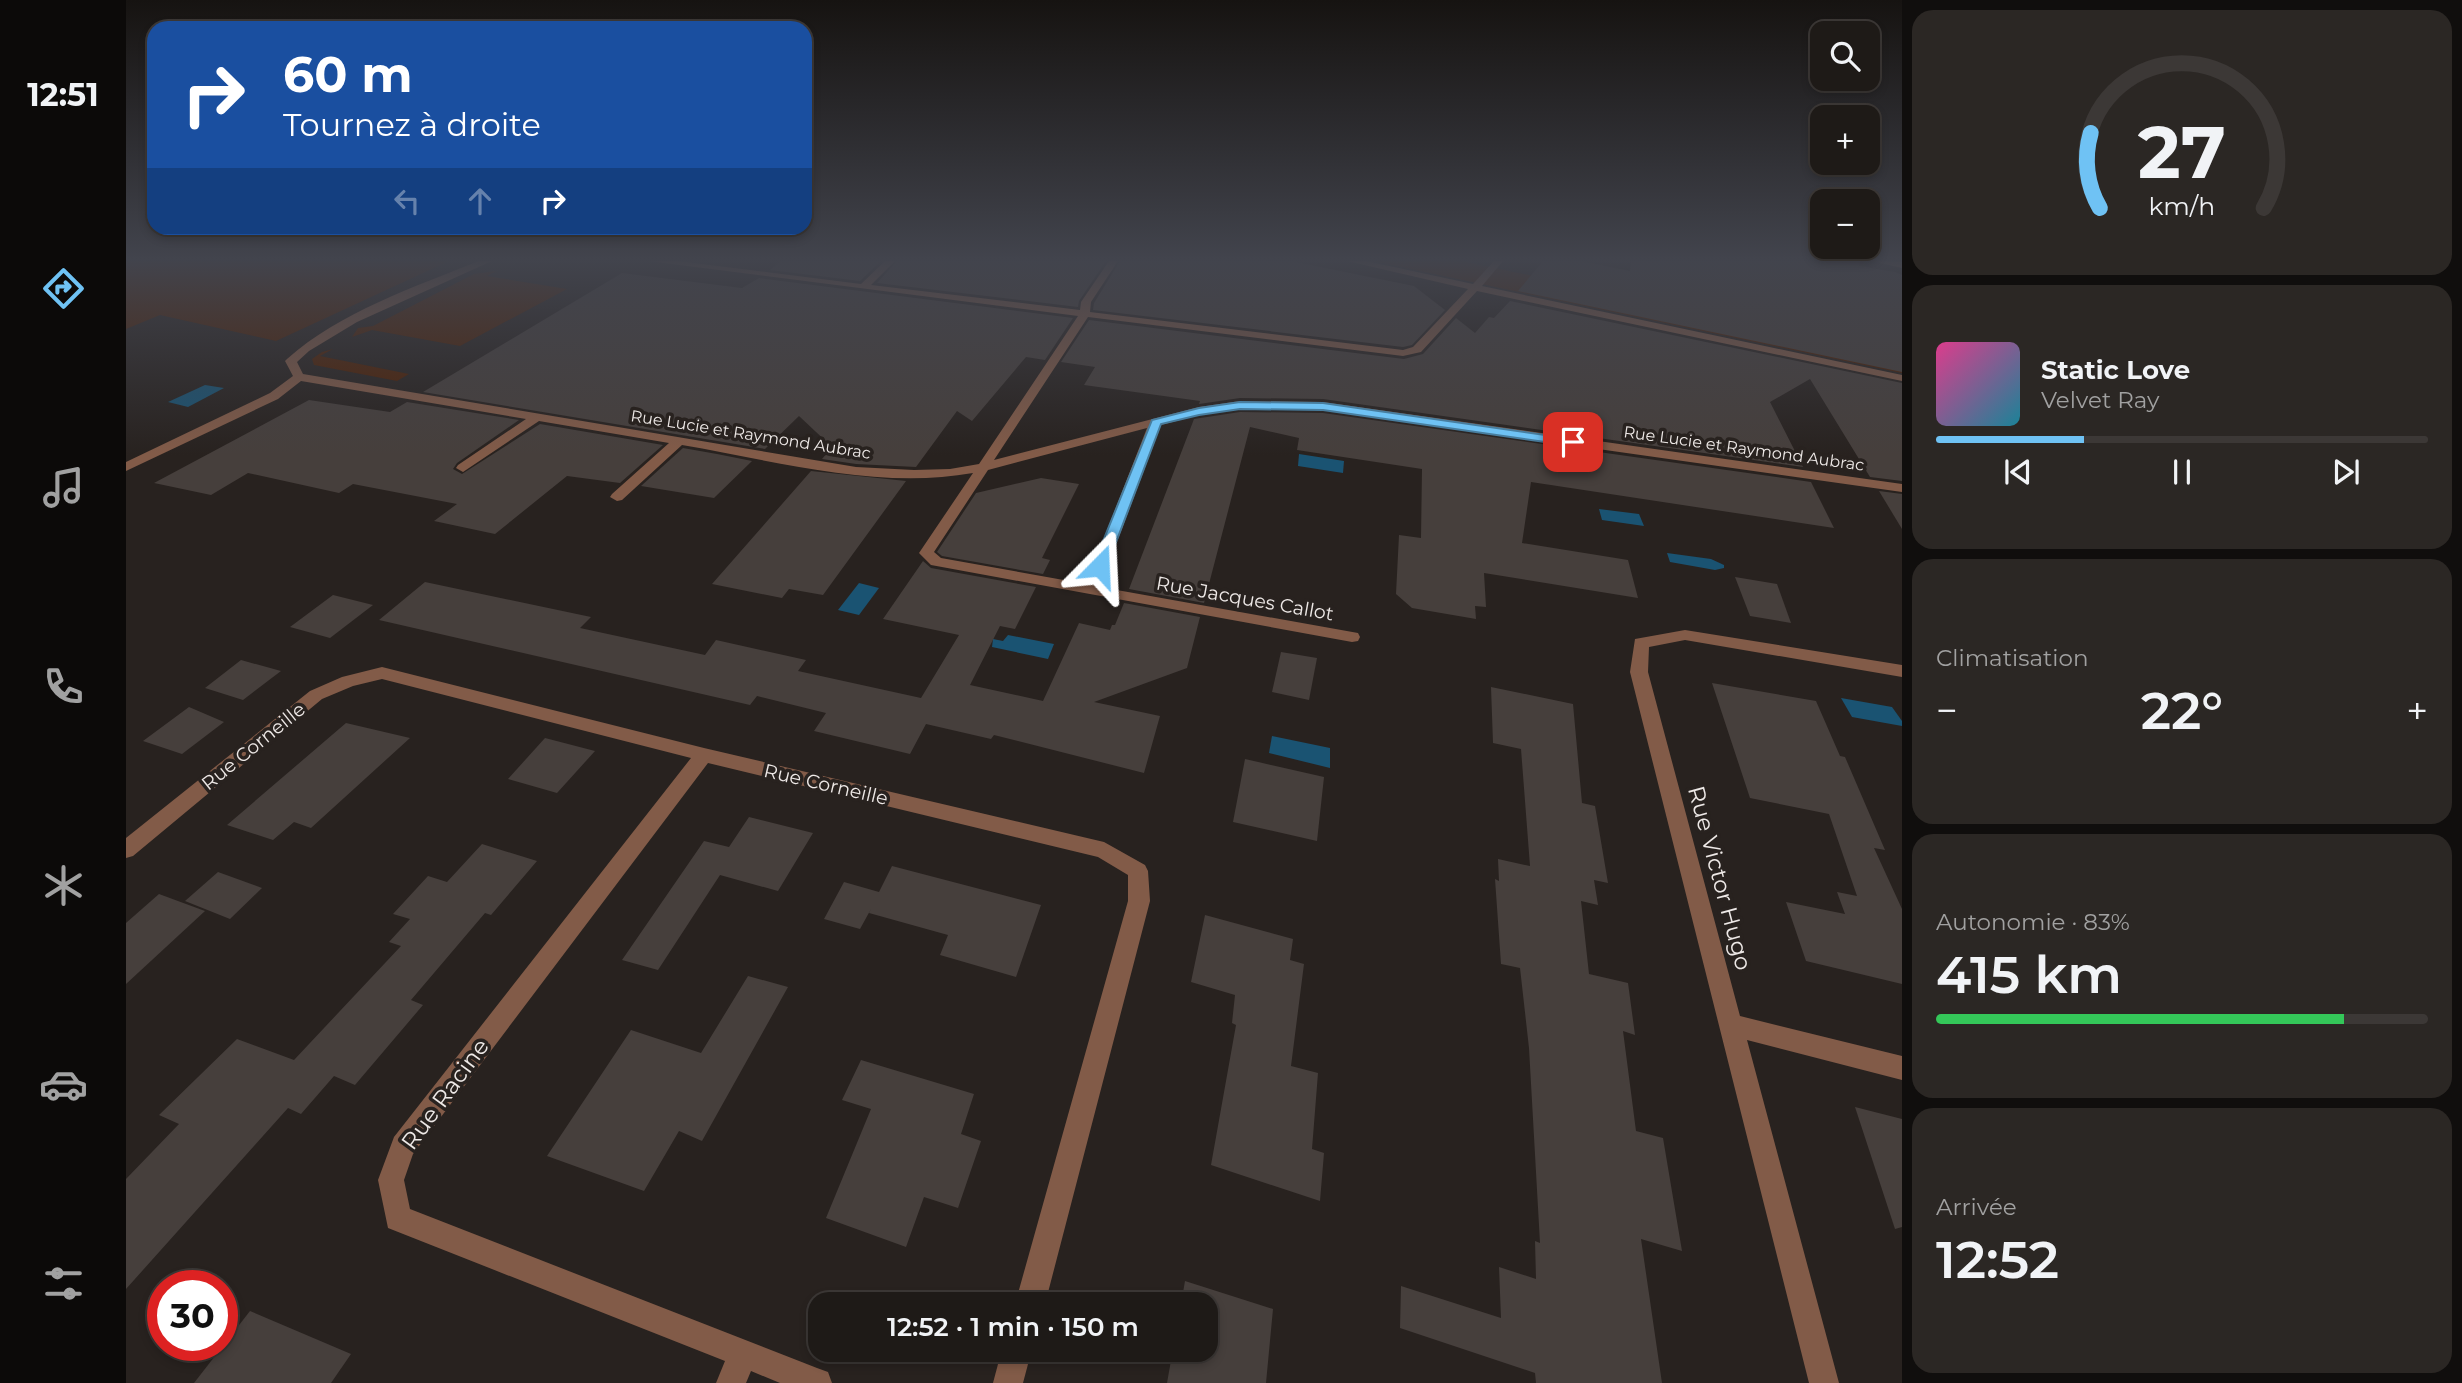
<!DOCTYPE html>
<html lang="fr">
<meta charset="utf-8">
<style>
:root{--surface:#1e1a17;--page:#2b2724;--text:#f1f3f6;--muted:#a1a1a1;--line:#3c3836;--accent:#6fc2f4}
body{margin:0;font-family:Montserrat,sans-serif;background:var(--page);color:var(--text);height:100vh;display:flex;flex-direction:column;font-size:26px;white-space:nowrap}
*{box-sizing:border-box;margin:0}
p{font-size:23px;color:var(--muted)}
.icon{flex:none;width:38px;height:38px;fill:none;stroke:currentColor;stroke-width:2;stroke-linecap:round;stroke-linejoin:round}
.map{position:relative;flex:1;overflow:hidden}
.sheet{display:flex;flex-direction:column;gap:10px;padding:10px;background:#100e0d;width:560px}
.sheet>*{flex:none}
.top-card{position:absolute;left:21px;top:21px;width:665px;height:214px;border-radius:21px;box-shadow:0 4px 10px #0003,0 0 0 2px var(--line);background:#1a4fa0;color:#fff;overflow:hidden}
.fabs{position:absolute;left:1684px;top:21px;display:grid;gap:14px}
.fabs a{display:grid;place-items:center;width:70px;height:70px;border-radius:14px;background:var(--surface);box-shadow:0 4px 10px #0003,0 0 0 2px var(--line);font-size:35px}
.speed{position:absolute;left:21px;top:1270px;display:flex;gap:14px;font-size:35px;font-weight:700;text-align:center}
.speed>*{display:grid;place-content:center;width:91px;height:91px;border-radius:50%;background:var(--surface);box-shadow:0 4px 10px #0003,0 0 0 2px var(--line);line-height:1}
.speed .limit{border:10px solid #d22;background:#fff;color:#111}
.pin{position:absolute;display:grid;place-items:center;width:60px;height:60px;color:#fff;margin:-30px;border-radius:14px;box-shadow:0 4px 10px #0006}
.me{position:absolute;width:77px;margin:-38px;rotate:21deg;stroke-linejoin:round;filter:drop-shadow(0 0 5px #0008)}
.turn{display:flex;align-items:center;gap:24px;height:147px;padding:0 21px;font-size:32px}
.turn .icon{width:91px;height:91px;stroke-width:2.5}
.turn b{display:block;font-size:49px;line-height:60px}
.lanes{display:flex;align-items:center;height:66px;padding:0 21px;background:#0003;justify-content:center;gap:35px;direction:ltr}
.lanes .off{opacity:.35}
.big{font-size:52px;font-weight:600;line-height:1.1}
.sheet .widget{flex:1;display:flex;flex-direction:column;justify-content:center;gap:10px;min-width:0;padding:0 24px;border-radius:21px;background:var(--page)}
.sheet .dial{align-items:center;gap:0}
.dial svg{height:182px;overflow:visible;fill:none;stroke:var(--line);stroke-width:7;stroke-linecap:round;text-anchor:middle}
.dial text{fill:var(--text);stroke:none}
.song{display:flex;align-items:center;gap:21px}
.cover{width:84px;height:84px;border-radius:10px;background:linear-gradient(135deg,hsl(330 70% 55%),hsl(190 70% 35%))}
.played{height:7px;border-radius:4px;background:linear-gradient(90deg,var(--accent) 30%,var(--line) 30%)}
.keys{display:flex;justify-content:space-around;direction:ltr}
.heat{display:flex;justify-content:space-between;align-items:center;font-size:38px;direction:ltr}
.charge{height:10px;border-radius:5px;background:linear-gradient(90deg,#34c759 83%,var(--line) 0)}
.trip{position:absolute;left:682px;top:1292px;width:410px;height:70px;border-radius:21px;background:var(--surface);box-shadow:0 4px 10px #0003,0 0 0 2px var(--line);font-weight:600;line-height:70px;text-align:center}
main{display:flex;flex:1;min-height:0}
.dock{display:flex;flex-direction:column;width:126px;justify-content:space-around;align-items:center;background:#0c0a09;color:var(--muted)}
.dock .icon{width:49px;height:49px}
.dock .current{color:var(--accent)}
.dock b{font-size:32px;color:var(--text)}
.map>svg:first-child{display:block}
.green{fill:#4e1f02}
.water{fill:#1a5372}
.building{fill:#463f3c}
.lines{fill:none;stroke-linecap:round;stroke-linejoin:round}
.minor{fill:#825b48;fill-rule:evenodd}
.route{fill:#6fc2f4;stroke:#487e9f;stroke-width:2}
.labels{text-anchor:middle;stroke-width:7;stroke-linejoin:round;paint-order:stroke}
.far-street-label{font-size:16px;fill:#eee9e7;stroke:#28221f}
.street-label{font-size:19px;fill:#eee9e7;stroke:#28221f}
.near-street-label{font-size:23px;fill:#eee9e7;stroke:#28221f}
</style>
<main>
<nav class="dock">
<b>12:51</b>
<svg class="icon current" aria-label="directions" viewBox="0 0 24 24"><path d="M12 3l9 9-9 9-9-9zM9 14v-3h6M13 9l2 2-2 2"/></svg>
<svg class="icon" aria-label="music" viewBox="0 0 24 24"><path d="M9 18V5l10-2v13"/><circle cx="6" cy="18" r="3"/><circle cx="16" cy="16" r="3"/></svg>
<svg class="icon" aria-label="phone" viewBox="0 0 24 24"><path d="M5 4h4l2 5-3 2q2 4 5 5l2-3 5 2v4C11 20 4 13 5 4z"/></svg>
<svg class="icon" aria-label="climate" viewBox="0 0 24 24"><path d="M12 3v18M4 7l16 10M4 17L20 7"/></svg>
<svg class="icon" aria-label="car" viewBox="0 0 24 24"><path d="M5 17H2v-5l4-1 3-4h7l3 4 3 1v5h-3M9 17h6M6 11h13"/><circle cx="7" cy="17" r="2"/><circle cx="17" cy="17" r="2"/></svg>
<svg class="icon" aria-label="filters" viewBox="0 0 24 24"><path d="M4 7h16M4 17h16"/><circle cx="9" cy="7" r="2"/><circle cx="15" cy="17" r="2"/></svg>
</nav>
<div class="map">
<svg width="1776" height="1383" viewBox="0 0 1776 1383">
<rect width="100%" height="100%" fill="#28221f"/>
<g class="green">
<polygon points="0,261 323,261 150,341 34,315 0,329"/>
<polygon points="1247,261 1335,261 1776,352 1776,373"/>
<polygon points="370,271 361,276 441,289 334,346 246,330 226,337 232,328 247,326 348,274"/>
<polygon points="207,349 194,356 283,374 271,381 188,365 186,359 196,352"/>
</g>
<g class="water">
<polygon points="79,385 98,388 62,407 42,402"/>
<polygon points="1173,454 1218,461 1217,473 1172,466"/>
<polygon points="1473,509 1513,514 1518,526 1476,520"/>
<polygon points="1541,553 1585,559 1598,565 1598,568 1589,570 1544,562"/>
<polygon points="733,583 753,588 733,615 712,610"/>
<polygon points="882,635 928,644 922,659 866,647 867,639 877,641"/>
<polygon points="1715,698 1766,707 1776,721 1776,726 1726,717"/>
<polygon points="1146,736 1204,748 1204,768 1143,753"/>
</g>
<g class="building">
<polygon points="655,261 755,261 734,281 644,270"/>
<polygon points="771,261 980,261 953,301 952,307 751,283"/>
<polygon points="994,261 1165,261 1288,286 1319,310 1286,345 1277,347 967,310 968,303"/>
<polygon points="1417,261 1455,261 1504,271 1505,261 1734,261 1733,266 1769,272 1776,275 1776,372 1392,291"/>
<polygon points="496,273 616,288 633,278 947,318 919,360 900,357 846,421 831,411 790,467 730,464 696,459 706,447 673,416 639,449 297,392"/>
<polygon points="1384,301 1776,383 1776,481 1744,477 1684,379 1644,402 1677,467 1197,399 1114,398 1073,404 1074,401 958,385 969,367 935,362 963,320 1278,359 1297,354 1330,318 1349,333 1363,317 1368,318"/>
<polygon points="183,400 264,412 281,402 393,420 331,463 327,469 336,474 414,424 537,445 494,483 441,476 369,534 308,521 331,504 227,484 213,493 122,473 85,495 28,483"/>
<polygon points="1114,412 1197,413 1685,482 1708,528 1405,482 1396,543 1502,560 1512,598 1358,573 1360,607 1349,606 1350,619 1286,608 1270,594 1273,535 1295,538 1296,469 1171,450 1173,438 1124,427 1078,603 1003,589 1068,419"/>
<polygon points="557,448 591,454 626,461 588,498 515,486"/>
<polygon points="685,471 780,481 697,595 663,589 656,598 586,584"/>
<polygon points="915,478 953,484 916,558 924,560 917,574 816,556 811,552 850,493"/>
<polygon points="1753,491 1776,494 1776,529"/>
<polygon points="797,561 805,568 910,587 889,629 874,626 844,685 917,701 953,623 984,630 986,625 989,625 998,603 1074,617 1061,668 968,702 1034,716 1018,773 868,735 865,739 800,724 784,754 688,731 700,713 631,696 624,705 253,620 299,582 465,617 454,628 579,655 590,640 680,660 672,671 795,698 833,635 757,619"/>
<polygon points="1609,577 1651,584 1665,623 1624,616"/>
<polygon points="207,595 247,605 204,638 164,627"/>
<polygon points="1155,652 1191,658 1183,700 1146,692"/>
<polygon points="115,660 155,671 117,700 79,688"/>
<polygon points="1586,683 1690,701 1714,756 1719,757 1759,850 1748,848 1776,909 1776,984 1680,961 1660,902 1719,914 1711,892 1731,896 1703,814 1624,798"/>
<polygon points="1365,687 1447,704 1456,803 1469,806 1482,883 1468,880 1472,905 1455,901 1463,974 1502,983 1509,1035 1497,1031 1510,1131 1537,1138 1556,1251 1515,1239 1536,1383 1410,1383 1409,1373 1274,1328 1275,1286 1375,1318 1373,1267 1410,1279 1409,1241 1414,1243 1403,1048 1394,968 1375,964 1369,879 1373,881 1372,859 1404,866 1395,749 1367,743"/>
<polygon points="63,707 98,722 56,754 17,741"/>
<polygon points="220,723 284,738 185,828 168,822 147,840 101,825"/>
<polygon points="419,738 469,751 431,793 382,779"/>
<polygon points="1119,759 1198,777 1191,841 1107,822"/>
<polygon points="623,817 687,833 652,891 594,875 532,970 496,960 578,841 603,847"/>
<polygon points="356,844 411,861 365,915 359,913 285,1000 297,1005 229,1085 208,1076 175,1114 162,1108 0,1289 0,1179 53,1124 33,1115 111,1039 168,1060 275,946 263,942 284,919 267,914 302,876 321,882"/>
<polygon points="766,866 915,905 890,977 814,955 822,935 743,913 745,909 734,929 698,919 718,882 753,892"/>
<polygon points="92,872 136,888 104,919 59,901"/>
<polygon points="33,894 79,911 0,984 0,923"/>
<polygon points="1079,915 1167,939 1164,960 1178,964 1165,1066 1192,1073 1186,1149 1198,1153 1194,1201 1085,1165 1110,1025 1106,1023 1109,995 1065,982"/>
<polygon points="622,976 662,987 576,1141 553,1131 518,1191 421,1156 505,1030 575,1053"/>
<polygon points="735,1060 848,1094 835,1134 855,1141 832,1208 798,1197 780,1247 700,1218 745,1109 716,1100"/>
<polygon points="1729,1107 1776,1119 1776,1227 1769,1229"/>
<polygon points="1059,1281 1147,1309 1140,1383 1041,1383 1047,1349 1080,1349 1080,1304 1055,1304"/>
<polygon points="124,1311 225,1354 205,1383 68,1383"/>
</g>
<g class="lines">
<g class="minor">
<path d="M353,261H366L231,322L183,351L171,362L177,374L730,467L788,470L824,469L853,464L952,316L522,261H552L735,284L759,261H769L745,285L954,310L955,302L983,261H992L965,302L964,312L1277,350L1287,347L1342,289L1221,261H1240L1347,284L1368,261H1377L1356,286L1776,375V381L1351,291L1295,352L1277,356L962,317L868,460L1073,407L1114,401L1197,402L1776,484V492L1197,410L1114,409L1073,415L1035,425L974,587L1232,633L1234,637L1232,641L1226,642L805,565L793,553L847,473C751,490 650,461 556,445L496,500L491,501L484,497L486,494L543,443L413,421L337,472L330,468L332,465L400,419L175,381L152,399L0,471V462L144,393L167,376L159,361L161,359C214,312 288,287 353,261ZM1021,428L960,584L815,558L808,552L862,470Z"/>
<polygon points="1753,261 1776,262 1776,268 1754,263"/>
<polygon points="1559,630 1776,665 1776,677 1559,640 1523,647 1522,672 1614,1016 1776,1056 1776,1080 1621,1040 1713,1383 1683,1383 1504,672 1509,639"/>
<polygon points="256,667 578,748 978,842 1019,865 1022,871 1024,901 919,1304 889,1304 1002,901 1002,875 972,857 582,763 287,1154 278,1180 284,1209 691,1368 702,1372 706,1383 654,1383 625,1371 620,1383 590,1383 599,1361 262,1228 252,1180 268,1137 565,758 256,679 227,686 196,699 7,856 0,858 0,838 184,691 216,677"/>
<polygon points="876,1349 906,1349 897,1383 867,1383"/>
</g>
</g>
<linearGradient id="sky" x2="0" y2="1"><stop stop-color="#161311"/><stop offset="0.57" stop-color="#42444d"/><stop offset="1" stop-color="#42444d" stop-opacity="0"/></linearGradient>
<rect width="1776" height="455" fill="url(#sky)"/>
<polygon class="route" points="1114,402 1197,403 1447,439 1453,442 1447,446 1197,410 1114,409 1073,415 1035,424 981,566 979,569 969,569 967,566 1026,420 1073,408"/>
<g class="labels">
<g class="far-street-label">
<text transform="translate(625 434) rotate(9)" y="6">Rue Lucie et Raymond Aubrac</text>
<text transform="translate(1618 448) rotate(8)" y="6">Rue Lucie et Raymond Aubrac</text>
</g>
<g class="street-label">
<text transform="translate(1119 598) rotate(10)" y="7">Rue Jacques Callot</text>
<text transform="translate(127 746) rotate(-39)" y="7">Rue Corneille</text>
<text transform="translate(700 784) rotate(13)" y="7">Rue Corneille</text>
</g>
<g class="near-street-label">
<text transform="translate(1594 878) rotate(75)" y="8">Rue Victor Hugo</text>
<text transform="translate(319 1094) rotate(-54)" y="8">Rue Racine</text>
</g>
</g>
</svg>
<div class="fabs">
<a><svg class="icon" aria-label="search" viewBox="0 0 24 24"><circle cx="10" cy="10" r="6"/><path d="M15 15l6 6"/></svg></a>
<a>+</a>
<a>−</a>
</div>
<div class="speed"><div class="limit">30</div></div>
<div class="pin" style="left:1447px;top:442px;background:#d93025"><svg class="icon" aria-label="arrive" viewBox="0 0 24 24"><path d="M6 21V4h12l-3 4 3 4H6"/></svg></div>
<svg class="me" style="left:974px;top:566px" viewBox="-20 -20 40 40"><path d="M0-17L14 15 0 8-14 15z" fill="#6fc2f4" stroke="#fff" stroke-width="4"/></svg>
<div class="trip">12:52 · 1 min · 150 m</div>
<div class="top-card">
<div class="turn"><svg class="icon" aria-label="right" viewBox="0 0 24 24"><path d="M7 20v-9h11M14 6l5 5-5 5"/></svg><div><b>60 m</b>Tournez à droite</div></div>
<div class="lanes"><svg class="icon off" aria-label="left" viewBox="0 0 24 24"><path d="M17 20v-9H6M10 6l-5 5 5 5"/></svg><svg class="icon off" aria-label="ahead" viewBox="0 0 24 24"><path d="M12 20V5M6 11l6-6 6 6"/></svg><svg class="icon" aria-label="right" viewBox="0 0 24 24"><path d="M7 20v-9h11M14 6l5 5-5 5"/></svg></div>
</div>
</div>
<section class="sheet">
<div class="widget dial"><svg viewBox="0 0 100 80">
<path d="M14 69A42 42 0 1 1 86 69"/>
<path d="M14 69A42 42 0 0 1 10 36" stroke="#6fc2f4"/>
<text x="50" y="56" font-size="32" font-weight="700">27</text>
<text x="50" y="72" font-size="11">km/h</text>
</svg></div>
<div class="widget">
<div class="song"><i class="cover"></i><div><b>Static Love</b><p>Velvet Ray</p></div></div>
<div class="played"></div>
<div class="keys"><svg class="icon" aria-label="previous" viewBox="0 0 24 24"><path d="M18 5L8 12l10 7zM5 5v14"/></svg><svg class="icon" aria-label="pause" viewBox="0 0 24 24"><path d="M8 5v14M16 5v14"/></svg><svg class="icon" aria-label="next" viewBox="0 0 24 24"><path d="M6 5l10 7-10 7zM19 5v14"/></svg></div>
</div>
<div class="widget"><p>Climatisation</p>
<div class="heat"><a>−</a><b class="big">22°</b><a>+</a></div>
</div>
<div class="widget"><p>Autonomie · 83%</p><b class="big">415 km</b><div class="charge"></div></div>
<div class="widget"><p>Arrivée</p><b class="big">12:52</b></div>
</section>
</main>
